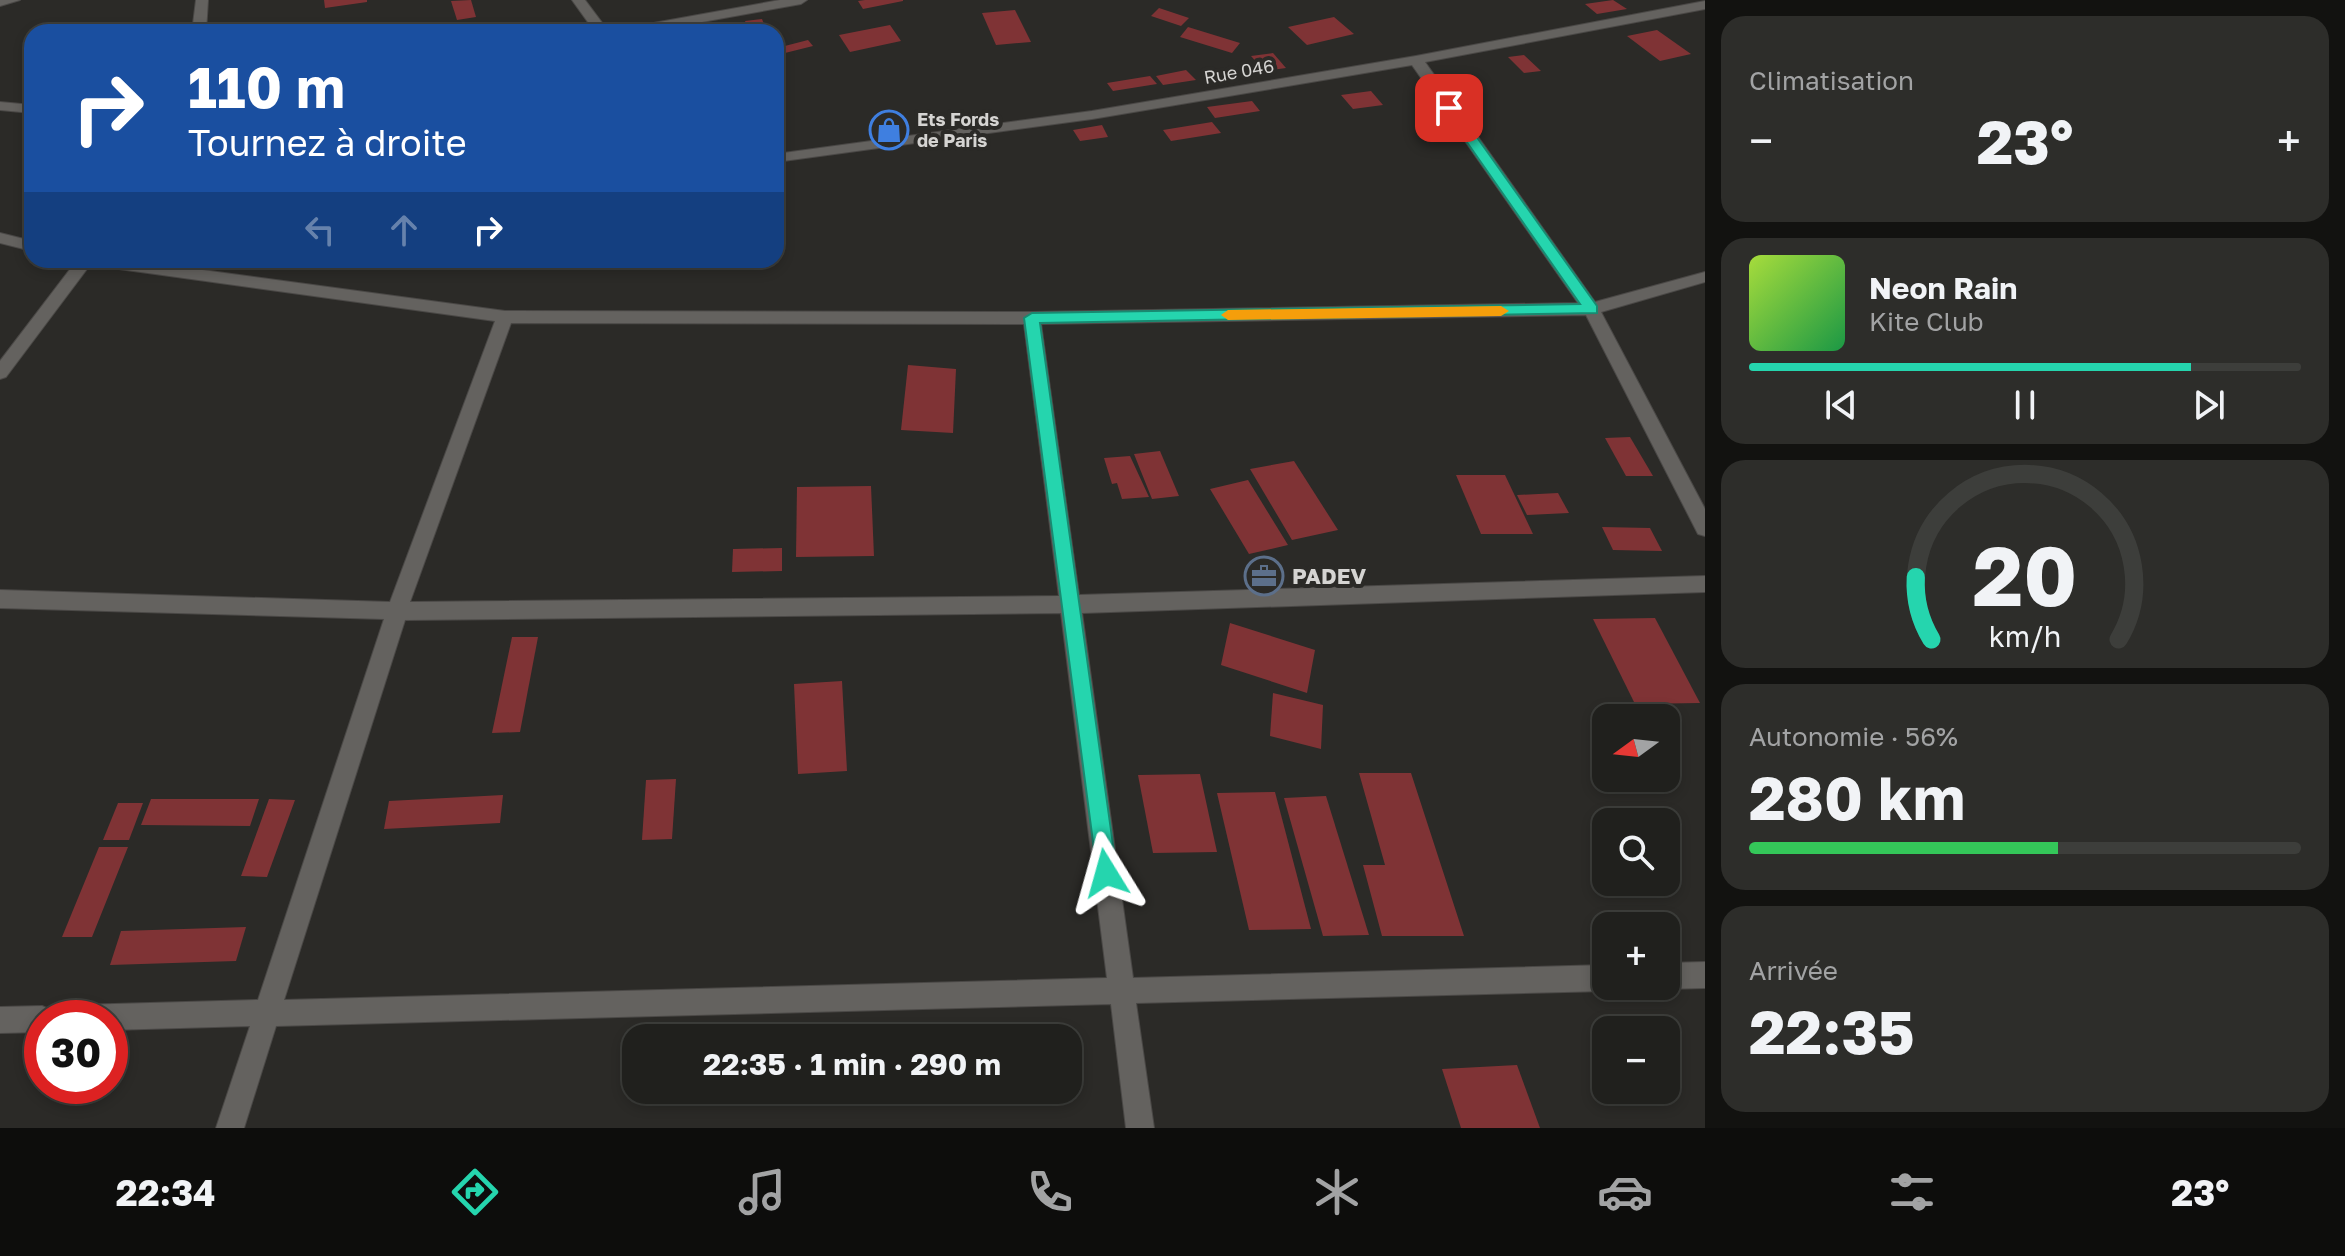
<!DOCTYPE html>
<html lang="fr">
<meta charset="utf-8">
<style>
:root{--surface:#20201d;--page:#2d2d2a;--text:#f1f3f6;--muted:#a2a3a4;--line:#3d3e3b;--accent:#25d5ae}
body{margin:0;font-family:"Golos Text",sans-serif;background:var(--page);color:var(--text);height:100vh;display:flex;flex-direction:column;font-size:30px;white-space:nowrap}
*{box-sizing:border-box;margin:0}
p{font-size:26px;color:var(--muted)}
.icon{flex:none;width:44px;height:44px;fill:none;stroke:currentColor;stroke-width:2;stroke-linecap:round;stroke-linejoin:round}
.map{position:relative;flex:1;overflow:hidden}
.details{display:flex;flex-direction:column;gap:16px;padding:16px;background:#121210;width:640px}
.details>*{flex:none}
.top-card{position:absolute;left:24px;top:24px;width:760px;height:244px;border-radius:24px;box-shadow:0 4px 12px #0003,0 0 0 2px var(--line);background:#1a4fa0;color:#fff;overflow:hidden}
.needle{width:52px;rotate:255deg}
.fabs{position:absolute;left:1592px;top:704px;display:grid;gap:16px}
.fabs a{display:grid;place-items:center;width:88px;height:88px;border-radius:16px;background:var(--surface);box-shadow:0 4px 12px #0003,0 0 0 2px var(--line);font-size:40px}
.speed{position:absolute;left:24px;top:1000px;display:flex;gap:16px;font-size:40px;font-weight:700;text-align:center}
.speed>*{display:grid;place-content:center;width:104px;height:104px;border-radius:50%;background:var(--surface);box-shadow:0 4px 12px #0003,0 0 0 2px var(--line);line-height:1}
.speed .limit{border:12px solid #d22;background:#fff;color:#111}
.pin{position:absolute;display:grid;place-items:center;width:68px;height:68px;color:#fff;margin:-34px;border-radius:16px;box-shadow:0 4px 12px #0006}
.me{position:absolute;width:88px;margin:-44px;rotate:352deg;stroke-linejoin:round;filter:drop-shadow(0 0 6px #0008)}
.turn{display:flex;align-items:center;gap:28px;height:168px;padding:0 32px;font-size:36px}
.turn .icon{width:104px;height:104px;stroke-width:2.5}
.turn b{display:block;font-size:56px;line-height:68px}
.lanes{display:flex;align-items:center;height:76px;padding:0 32px;background:#0003;justify-content:center;gap:40px;direction:ltr}
.lanes .off{opacity:.35}
.big{font-size:60px;font-weight:700;line-height:1.1}
.details .card{flex:1;display:flex;flex-direction:column;justify-content:center;gap:12px;min-width:0;padding:0 28px;border-radius:24px;background:var(--page)}
.details .dial{align-items:center;gap:0}
.dial svg{height:208px;overflow:visible;fill:none;stroke:var(--line);stroke-width:7;stroke-linecap:round;text-anchor:middle}
.dial text{fill:var(--text);stroke:none}
.song{display:flex;align-items:center;gap:24px}
.cover{width:96px;height:96px;border-radius:12px;background:linear-gradient(135deg,hsl(80 70% 55%),hsl(140 70% 35%))}
.played{height:8px;border-radius:4px;background:linear-gradient(90deg,var(--accent) 80%,var(--line) 80%)}
.keys{display:flex;justify-content:space-around;direction:ltr}
.heat{display:flex;justify-content:space-between;align-items:center;font-size:44px;direction:ltr}
.charge{height:12px;border-radius:6px;background:linear-gradient(90deg,#34c759 56%,var(--line) 0)}
.trip{position:absolute;left:622px;top:1024px;width:460px;height:80px;border-radius:24px;background:var(--surface);box-shadow:0 4px 12px #0003,0 0 0 2px var(--line);font-weight:700;line-height:80px;text-align:center}
.dock{display:flex;height:128px;justify-content:space-around;align-items:center;background:#0d0d0c;color:var(--muted)}
.dock .icon{width:56px;height:56px}
.dock .current{color:var(--accent)}
.dock b{font-size:36px;color:var(--text)}
main{display:flex;flex:1;min-height:0}
.map>svg:first-child{display:block}
.building{fill:#7f3335}
.lines{fill:none;stroke-linecap:round;stroke-linejoin:round}
.minor-casing{stroke:#4a4846;stroke-width:2}
.minor{fill:#64625f;fill-rule:evenodd}
.route{fill:#25d5ae;stroke:#188a71;stroke-width:2}
.slow{fill:#f59e0b}
.labels{text-anchor:middle;stroke-width:8;stroke-linejoin:round;paint-order:stroke}
.far-street-label{font-size:18px;fill:#d5d4d2;stroke:#2b2a27}
.far-poi-label{font-size:18px;font-weight:bold;fill:#d5d4d2;stroke:#2b2a27;text-anchor:start}
.poi-label{font-size:22px;font-weight:bold;fill:#d5d4d2;stroke:#2b2a27;text-anchor:start}
</style>
<main>
<div class="map">
<svg width="1705" height="1128" viewBox="0 0 1705 1128">
<rect width="100%" height="100%" fill="#2b2a27"/>
<g class="building">
<polygon points="324,0 367,0 367,2 325,8"/>
<polygon points="471,0 476,17 457,20 451,1"/>
<polygon points="865,0 903,0 903,1 863,9 858,1"/>
<polygon points="1613,0 1627,9 1597,14 1585,4"/>
<polygon points="1159,8 1189,18 1181,26 1151,16"/>
<polygon points="1015,10 1031,42 996,45 982,13"/>
<polygon points="1334,17 1354,34 1307,45 1288,27"/>
<polygon points="762,19 767,32 749,32 745,21"/>
<polygon points="890,25 901,41 850,52 839,35"/>
<polygon points="1188,27 1240,43 1232,53 1180,37"/>
<polygon points="1657,30 1691,54 1660,61 1627,36"/>
<polygon points="808,40 813,46 781,54 777,48"/>
<polygon points="1273,53 1286,68 1264,71 1251,56"/>
<polygon points="1524,55 1541,71 1524,73 1508,57"/>
<polygon points="1186,70 1196,80 1163,85 1156,76"/>
<polygon points="1150,76 1157,84 1113,91 1107,83"/>
<polygon points="1371,91 1383,105 1353,109 1341,95"/>
<polygon points="1252,101 1260,111 1215,118 1207,107"/>
<polygon points="1212,122 1221,133 1171,141 1163,130"/>
<polygon points="1102,125 1108,137 1080,141 1073,130"/>
<polygon points="908,365 956,369 953,433 901,430"/>
<polygon points="1630,437 1653,476 1626,476 1605,438"/>
<polygon points="1160,451 1179,496 1152,499 1134,454"/>
<polygon points="1130,456 1149,497 1122,499 1117,483 1112,484 1104,458"/>
<polygon points="1294,461 1338,530 1292,540 1250,469"/>
<polygon points="1456,475 1505,475 1533,534 1481,534"/>
<polygon points="1248,480 1288,545 1249,554 1210,489"/>
<polygon points="871,486 874,556 796,557 797,487"/>
<polygon points="1558,493 1569,513 1527,515 1517,495"/>
<polygon points="1602,527 1650,528 1662,551 1613,550"/>
<polygon points="782,548 782,571 732,572 733,549"/>
<polygon points="1655,618 1700,703 1635,704 1593,619"/>
<polygon points="1230,623 1315,650 1307,693 1221,665"/>
<polygon points="512,637 538,637 520,732 492,733"/>
<polygon points="842,681 847,771 798,774 794,684"/>
<polygon points="1273,693 1323,705 1321,749 1270,736"/>
<polygon points="1359,773 1411,773 1464,936 1382,936 1363,865 1385,865"/>
<polygon points="1200,774 1217,852 1153,853 1138,775"/>
<polygon points="676,779 672,839 642,840 646,780"/>
<polygon points="1275,792 1311,929 1249,930 1217,793"/>
<polygon points="503,795 500,823 384,829 389,801"/>
<polygon points="1326,796 1369,935 1323,936 1284,798"/>
<polygon points="151,799 259,799 250,826 141,825"/>
<polygon points="269,799 295,800 267,877 241,876"/>
<polygon points="118,803 143,803 129,840 103,840"/>
<polygon points="99,847 128,847 92,937 62,937"/>
<polygon points="246,927 236,961 110,965 121,931"/>
<polygon points="1517,1065 1540,1128 1461,1128 1442,1069"/>
</g>
<g class="lines">
<defs>
<g id="minor">
<polygon points="0,0 20,0 0,6"/>
<polygon points="196,0 208,0 206,32 192,32"/>
<polygon points="572,0 585,0 609,32 595,32"/>
<polygon points="780,0 807,0 801,4 647,32 619,32 626,28"/>
<path d="M1705,1V9L1425,62L1595,302L1705,272V282L1601,312L1705,509V536L1698,534L1586,315L1041,324L1079,595L1705,576V592L1082,613L1133,978L1606,965V986L1615,987L1606,991L1136,1003L1154,1128H1126L1111,1004L276,1026L244,1128H216L250,1026L110,1030V1018H65L69,1009L78,1005L258,1000L384,619L0,608V590L390,602L495,321L90,265L6,377L0,379V361L77,260H129L505,311L1032,312L1578,303L1412,65L1092,119L776,162V154L1092,111L1416,56ZM511,323L1024,324L1059,596L410,602ZM1061,613L1107,978L284,1000L405,620Z"/>
<polygon points="0,102 32,105 32,113 0,110"/>
<polygon points="0,233 32,241 32,251 0,243"/>
<polygon points="1705,962 1705,988 1666,989 1660,986 1666,986 1666,963"/>
<polygon points="42,1006 51,1010 55,1018 42,1018 42,1032 0,1033 0,1007"/>
</g>
</defs>
<use href="#minor" class="minor-casing"/>
<use href="#minor" class="minor"/>
</g>
<polygon class="route" points="1445,105 1454,105 1597,306 1597,313 1040,323 1117,873 1114,880 1106,884 1098,880 1024,318 1032,313 1580,304 1443,108"/>
<polygon class="slow" points="1501,306 1509,311 1501,316 1228,320 1221,315 1228,310"/>
<defs>
<symbol id="shop-ring" viewBox="-11 -11 22 22"><circle r="9.5" fill="#2b2a27" stroke="#3f7fe0" stroke-width="1.5"/><path d="M-5-2.5h2.3a2.7 3.5 0 0 1 5.4 0H5L5.5 6h-11ZM-1.5-2.5h3a1.5 2.3 0 0 0-3 0Z" fill="#3f7fe0"/></symbol>
<symbol id="office-ring" viewBox="-11 -11 22 22"><circle r="9.5" fill="#2b2a27" stroke="#5c6f8a" stroke-width="1.5"/><path d="M-6-3h4V-5.5h4V-3h4V5H-6ZM-1-4.5V-3h2v-1.5ZM-6 0V1H6V0Z" fill="#5c6f8a"/></symbol>
</defs>
<g fill-rule="evenodd">
<use href="#shop-ring" x="867" y="108" width="44" height="44"/>
<use href="#office-ring" x="1242" y="554" width="44" height="44"/>
</g>
<g class="labels">
<g class="far-street-label">
<text transform="translate(1239 72) rotate(-10)" y="6">Rue 046</text>
</g>
<g class="far-poi-label">
<text x="917" y="126">Ets Fords<tspan x="917" dy="21">de Paris</tspan></text>
</g>
<g class="poi-label">
<text x="1292" y="584">PADEV</text>
</g>
</g>
</svg>
<div class="fabs">
<a><svg class="needle" viewBox="-14 -14 28 28"><path d="M0-13l5 13h-10z" fill="#e53935"/><path d="M0 13l5-13h-10z" fill="#a2a3a4"/></svg></a>
<a><svg class="icon" aria-label="search" viewBox="0 0 24 24"><circle cx="10" cy="10" r="6"/><path d="M15 15l6 6"/></svg></a>
<a>+</a>
<a>−</a>
</div>
<div class="speed"><div class="limit">30</div></div>
<div class="pin" style="left:1449px;top:108px;background:#d93025"><svg class="icon" aria-label="arrive" viewBox="0 0 24 24"><path d="M6 21V4h12l-3 4 3 4H6"/></svg></div>
<svg class="me" style="left:1106px;top:873px" viewBox="-20 -20 40 40"><path d="M0-17L14 15 0 8-14 15z" fill="#25d5ae" stroke="#fff" stroke-width="4"/></svg>
<div class="trip">22:35 · 1 min · 290 m</div>
<div class="top-card">
<div class="turn"><svg class="icon" aria-label="right" viewBox="0 0 24 24"><path d="M7 20v-9h11M14 6l5 5-5 5"/></svg><div><b>110 m</b>Tournez à droite</div></div>
<div class="lanes"><svg class="icon off" aria-label="left" viewBox="0 0 24 24"><path d="M17 20v-9H6M10 6l-5 5 5 5"/></svg><svg class="icon off" aria-label="ahead" viewBox="0 0 24 24"><path d="M12 20V5M6 11l6-6 6 6"/></svg><svg class="icon" aria-label="right" viewBox="0 0 24 24"><path d="M7 20v-9h11M14 6l5 5-5 5"/></svg></div>
</div>
</div>
<section class="details">
<div class="card"><p>Climatisation</p>
<div class="heat"><a>−</a><b class="big">23°</b><a>+</a></div>
</div>
<div class="card">
<div class="song"><i class="cover"></i><div><b>Neon Rain</b><p>Kite Club</p></div></div>
<div class="played"></div>
<div class="keys"><svg class="icon" aria-label="previous" viewBox="0 0 24 24"><path d="M18 5L8 12l10 7zM5 5v14"/></svg><svg class="icon" aria-label="pause" viewBox="0 0 24 24"><path d="M8 5v14M16 5v14"/></svg><svg class="icon" aria-label="next" viewBox="0 0 24 24"><path d="M6 5l10 7-10 7zM19 5v14"/></svg></div>
</div>
<div class="card dial"><svg viewBox="0 0 100 80">
<path d="M14 69A42 42 0 1 1 86 69"/>
<path d="M14 69A42 42 0 0 1 8 45" stroke="#25d5ae"/>
<text x="50" y="56" font-size="32" font-weight="700">20</text>
<text x="50" y="72" font-size="11">km/h</text>
</svg></div>
<div class="card"><p>Autonomie · 56%</p><b class="big">280 km</b><div class="charge"></div></div>
<div class="card"><p>Arrivée</p><b class="big">22:35</b></div>
</section>
</main>
<nav class="dock">
<b>22:34</b>
<svg class="icon current" aria-label="directions" viewBox="0 0 24 24"><path d="M12 3l9 9-9 9-9-9zM9 14v-3h6M13 9l2 2-2 2"/></svg>
<svg class="icon" aria-label="music" viewBox="0 0 24 24"><path d="M9 18V5l10-2v13"/><circle cx="6" cy="18" r="3"/><circle cx="16" cy="16" r="3"/></svg>
<svg class="icon" aria-label="phone" viewBox="0 0 24 24"><path d="M5 4h4l2 5-3 2q2 4 5 5l2-3 5 2v4C11 20 4 13 5 4z"/></svg>
<svg class="icon" aria-label="climate" viewBox="0 0 24 24"><path d="M12 3v18M4 7l16 10M4 17L20 7"/></svg>
<svg class="icon" aria-label="car" viewBox="0 0 24 24"><path d="M5 17H2v-5l4-1 3-4h7l3 4 3 1v5h-3M9 17h6M6 11h13"/><circle cx="7" cy="17" r="2"/><circle cx="17" cy="17" r="2"/></svg>
<svg class="icon" aria-label="filters" viewBox="0 0 24 24"><path d="M4 7h16M4 17h16"/><circle cx="9" cy="7" r="2"/><circle cx="15" cy="17" r="2"/></svg>
<b>23°</b>
</nav>
